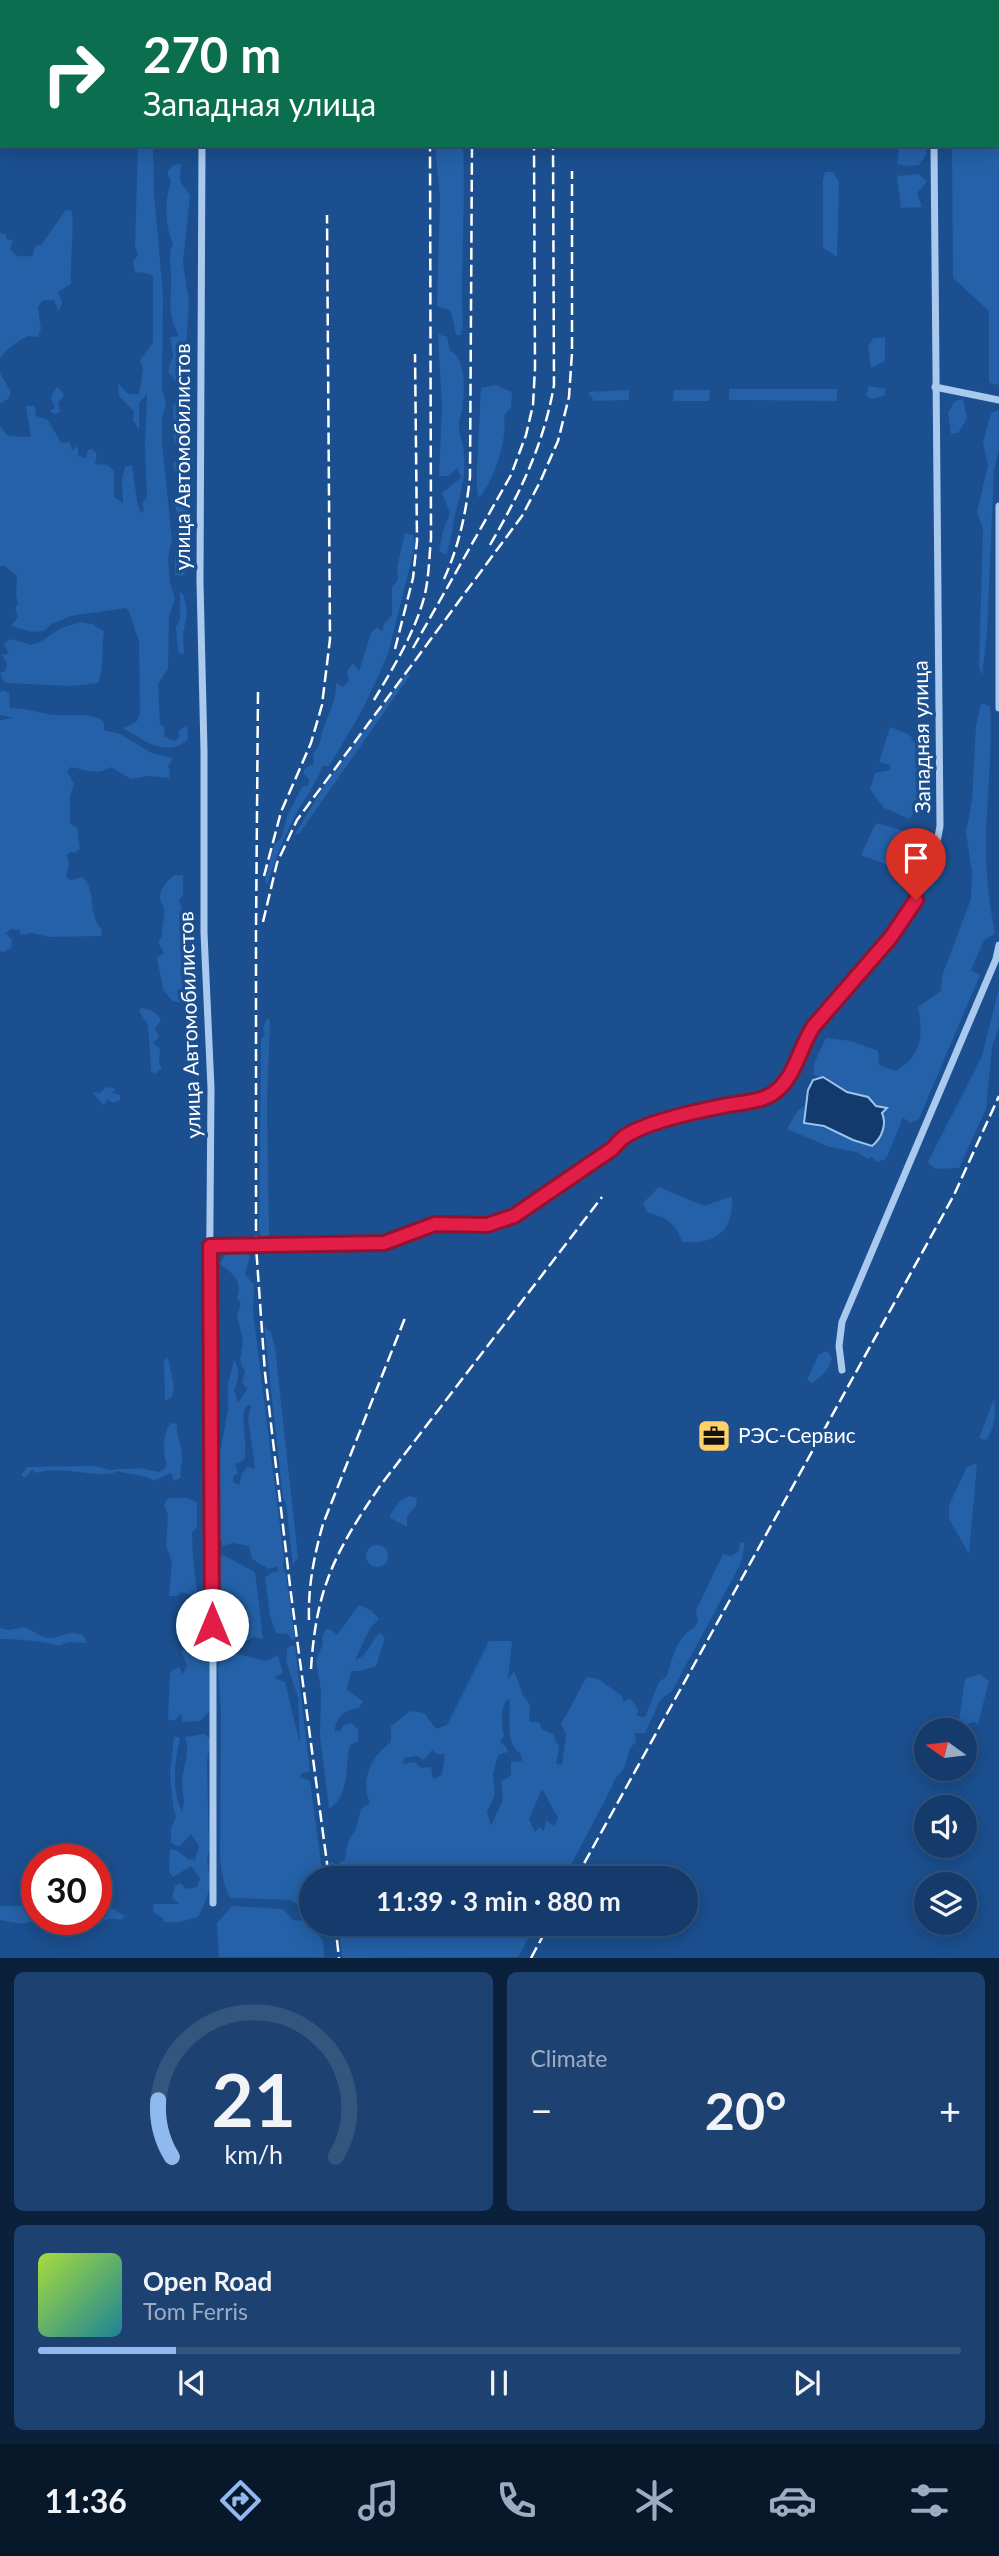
<!DOCTYPE html>
<meta charset="utf-8">
<style>
:root{--surface:#143b6b;--page:#1d4271;--text:#f1f3f6;--muted:#9dadc1;--line:#33557e;--accent:#90b9f0}
body{margin:0;font-family:Lato,sans-serif;background:var(--page);color:var(--text);height:100vh;display:flex;flex-direction:column;font-size:26px;white-space:nowrap}
*{box-sizing:border-box;margin:0}
p{font-size:23px;color:var(--muted)}
.icon{flex:none;width:38px;height:38px;fill:none;stroke:currentColor;stroke-width:2;stroke-linecap:round;stroke-linejoin:round}
.map{position:relative;height:1958px;overflow:hidden}
.drawer{display:flex;flex-direction:column;gap:14px;padding:14px;background:#0b203b;flex:1}
.drawer>*{flex:none}
.top-card{position:absolute;left:0px;top:0px;width:999px;height:147px;box-shadow:0 4px 18px #0003,0 0 0 2px var(--line);background:#0b6e4f;color:#fff;overflow:hidden}
.needle{width:46px;rotate:284deg}
.tools{position:absolute;left:914px;top:1718px;display:grid;gap:14px}
.tools a{display:grid;place-items:center;width:63px;height:63px;border-radius:50%;background:var(--surface);box-shadow:0 4px 18px #0003,0 0 0 2px var(--line);font-size:35px}
.speed{position:absolute;left:21px;top:1844px;display:flex;gap:14px;font-size:35px;font-weight:700;text-align:center}
.speed>*{display:grid;place-content:center;width:91px;height:91px;border-radius:50%;background:var(--surface);box-shadow:0 4px 18px #0003,0 0 0 2px var(--line);line-height:1}
.speed .limit{border:10px solid #d22;background:#fff;color:#111}
.pin{position:absolute;display:grid;place-items:center;width:60px;height:60px;color:#fff;margin:-72px -30px;border-radius:50% 50% 50% 0;rotate:-45deg;box-shadow:0 0 7px #0007}
.pin .icon{rotate:45deg}
.me{position:absolute;width:77px;margin:-38px;rotate:0deg;stroke-linejoin:round;filter:drop-shadow(0 0 5px #0008)}
.turn{display:flex;align-items:center;gap:24px;height:147px;padding:0 28px;font-size:32px}
.turn .icon{width:91px;height:91px;stroke-width:2.5}
.turn b{display:block;font-size:49px;line-height:60px}
.big{font-size:52px;font-weight:700;line-height:1.1}
.drawer .tile{flex:1;display:flex;flex-direction:column;justify-content:center;gap:10px;min-width:0;padding:0 24px;border-radius:10px;background:var(--page)}
.drawer .dial{align-items:center;gap:0}
.dial svg{height:182px;overflow:visible;fill:none;stroke:var(--line);stroke-width:7;stroke-linecap:round;text-anchor:middle}
.dial text{fill:var(--text);stroke:none}
.song{display:flex;align-items:center;gap:21px}
.cover{width:84px;height:84px;border-radius:10px;background:linear-gradient(135deg,hsl(80 70% 55%),hsl(190 70% 35%))}
.played{height:7px;border-radius:4px;background:linear-gradient(90deg,var(--accent) 15%,var(--line) 15%)}
.keys{display:flex;justify-content:space-around;direction:ltr}
.heat{display:flex;justify-content:space-between;align-items:center;font-size:38px;direction:ltr}
.drawer .tiles{flex:1;display:grid;gap:14px;grid-template-columns:1fr 1fr}
.tile:last-child{grid-column:span 2}
.trip{position:absolute;left:299px;top:1866px;width:399px;height:70px;border-radius:35px;background:var(--surface);box-shadow:0 4px 18px #0003,0 0 0 2px var(--line);font-weight:700;line-height:70px;text-align:center}
.tabs{display:flex;height:112px;justify-content:space-around;align-items:center;background:#08182b;color:var(--muted)}
.tabs .icon{width:49px;height:49px}
.tabs .selected{color:var(--accent)}
.tabs b{font-size:32px;color:var(--text)}
.map>svg:first-child{display:block}
.green{fill:#2461a8;fill-rule:evenodd}
.water{fill:#123a6d;stroke:#9cc4f0;stroke-width:2}
.lines{fill:none;stroke-linecap:round;stroke-linejoin:round}
.minor{stroke:#a9c9ee;stroke-width:7}
.rail{stroke:#fff;stroke-width:2.5;stroke-dasharray:12 5;stroke-linecap:butt}
.route-casing{stroke:#92132f;stroke-width:18}
.route{stroke:#e11d48;stroke-width:12}
.labels{text-anchor:middle;stroke-width:7;stroke-linejoin:round;paint-order:stroke}
.street-label{font-size:21px;fill:#fff;stroke:#1b4f8f}
.poi-label{font-size:21px;fill:#fff;stroke:#1b4f8f;text-anchor:start}
</style>
<div class="map">
<svg width="999" height="1958" viewBox="0 0 999 1958">
<rect width="100%" height="100%" fill="#1b4f8f"/>
<g class="green">
<polygon points="0,0 52,2 2,2 0,136"/>
<polygon points="951,0 999,0 999,385 989,383 989,311 953,278 952,145 998,145 998,2"/>
<path d="M138,145H153L154,192L163,295L162,388L166,405L162,417V442L172,540L168,559L170,583L175,598L169,617L168,669L158,684L160,724L165,728L164,736L175,741L179,737V731L187,725L188,739C167,759 143,740 123,728L137,721L140,714L139,640C133,629 134,618 126,608L71,616L52,624L44,631L32,632L11,626L18,617L15,608L18,604L16,595L17,576L3,565L0,567V426L8,436L31,437L26,406H35L36,416L48,420L61,443L70,442L72,450L78,446V456L86,458L88,450L93,449L97,455L95,464L107,465L114,470V497L123,503L122,478L125,467L132,465L137,501L141,513L144,510L142,504L147,496L145,445L147,394L139,403V429L133,421L134,411L119,396L118,383L128,394H139L143,369L140,360L153,342V276L143,272L135,273L133,261L138,255L135,247Z"/>
<path d="M435,145H463C466,206 460,266 463,327L461,335H456L451,311L437,306L440,197Z"/>
<polygon points="900,145 926,145 926,155 919,165 908,166 897,164"/>
<path d="M181,164L180,181L190,195L183,263L189,302L186,347L190,388L187,396L168,371L173,355L170,337L179,336C166,312 172,301 171,276C171,264 168,254 173,243C164,224 165,200 171,181L167,173L173,165Z"/>
<polygon points="825,172 833,172 839,182 837,257 823,248 823,180"/>
<polygon points="919,174 927,182 917,193 922,207 901,208 897,176"/>
<path d="M66,210L72,211C74,236 70,259 71,284L58,292L62,302L59,312L54,300H43L38,307L41,329L38,337L28,336C18,341 5,350 0,359V233L6,234V239L13,240L10,249C14,257 24,258 33,255L35,246L41,245Z"/>
<path d="M438,334L447,337L450,350C468,361 464,393 462,411C461,416 458,422 459,427C459,436 464,445 464,454C466,473 462,489 457,507C452,524 453,536 446,555L439,551L443,531L450,513L442,493L461,478L457,468L449,476H439L442,406Z"/>
<polygon points="885,337 885,361 871,368 868,346 873,338"/>
<polygon points="0,373 11,392 9,398 0,404"/>
<path d="M496,385L512,392L511,407L504,416C508,439 494,481 479,498L477,492V465L481,388Z"/>
<polygon points="869,386 886,389 884,396 871,399 866,395"/>
<polygon points="58,387 64,395 58,403 60,412 54,414 50,411 55,408 51,398 55,389"/>
<polygon points="729,389 837,389 837,401 729,400"/>
<polygon points="629,390 629,400 594,401 588,392"/>
<polygon points="674,390 710,390 709,401 673,401"/>
<polygon points="963,399 967,419 958,433 951,434 948,412 955,401"/>
<path d="M176,402L185,404C192,427 190,454 186,478L177,479L173,464L182,454L174,442L173,405Z"/>
<polygon points="999,410 999,448 994,470 987,632 982,676 979,666 983,529 977,512 988,466 983,442 991,413"/>
<polygon points="181,494 188,501 187,533 179,542 175,536 179,525 174,499"/>
<path d="M405,533L413,535L415,546L388,654L363,709L329,766H322C317,784 305,797 296,814C284,836 275,861 267,885L265,881L274,845L282,837L287,816L302,787L308,785L309,779L303,773L305,768L314,764L313,754C321,744 319,744 322,733C327,714 336,705 336,683L343,687L349,681L347,671L353,663L359,671L371,633L377,627L382,632L384,624L392,615V588L398,579L397,568Z"/>
<polygon points="180,548 186,552 187,569 183,576 175,575 175,557"/>
<polygon points="180,592 184,595 187,614 183,634 184,654 178,652 176,627 180,620"/>
<path d="M80,622L92,624L104,631C101,649 105,667 98,683L71,686L5,683L0,673L5,671L7,664L2,655L9,653L3,644L11,639L31,645L42,641L61,628Z"/>
<polygon points="406,674 410,675 299,834 295,834 326,783"/>
<path d="M3,690L9,693L10,708C26,708 39,713 55,715C70,717 91,711 104,722V730L120,734L152,753L173,758L168,766L170,772L169,778L148,776L131,779L111,767C96,776 87,770 71,767L67,771L74,784L70,796V823L77,828L80,849L75,853L70,852L67,855L69,863L66,877L71,880L83,877C97,892 87,914 102,930L101,936L49,937L32,933L21,935L19,930L11,929L6,933L12,940L11,948L4,952L0,951V720L13,718L0,715V692Z"/>
<path d="M981,704L990,706C993,757 985,807 986,858C987,883 990,909 995,934L984,940L971,970L980,975L919,1119L910,1123L902,1117L901,1123L886,1159L877,1162L871,1156L868,1159L856,1152L830,1147L787,1129L798,1110L805,1106L804,1123C815,1128 823,1125 835,1133L882,1113L887,1108L876,1106L868,1097L847,1092L813,1074L815,1061L826,1038L851,1041L878,1051L879,1065L896,1071C923,1054 923,1036 918,1007L941,991L942,976L971,899L972,872L966,832L972,800L976,726Z"/>
<polygon points="890,727 910,735 921,755 917,771 920,802 910,819 884,808 870,789 875,773 890,770 890,765 879,762"/>
<polygon points="876,823 905,831 900,857 893,867 861,855"/>
<path d="M175,875H183V895L179,901L184,914L180,928L181,946L186,951L180,971L186,977L182,987L187,996L183,1003L172,1001L163,989L157,958L164,953L158,942L162,937C161,928 165,918 164,909C163,903 160,904 160,898C160,888 168,879 175,875Z"/>
<polygon points="999,988 999,1026 992,1047 986,1109 959,1168 935,1169 928,1162 982,1056"/>
<path d="M141,1008C151,1009 156,1012 161,1020L155,1028L159,1038L153,1042L160,1049L159,1063L162,1068L155,1074L151,1071L148,1025L139,1011Z"/>
<polygon points="267,1018 270,1020 267,1103 269,1235 261,1238 259,1228 261,1039 265,1035 263,1028"/>
<polygon points="106,1087 116,1089 112,1093 120,1095 120,1100 113,1103 107,1099 104,1106 92,1092 100,1093"/>
<path d="M659,1187L704,1206L732,1196C734,1231 716,1245 682,1242C676,1222 666,1218 647,1212L643,1203Z"/>
<path d="M234,1251L245,1252L250,1256L245,1274L254,1285L253,1311L284,1558L283,1567L286,1575L295,1639L292,1640L288,1634L276,1633L270,1616L265,1577L273,1572H278L277,1566L269,1569L252,1559L249,1546L233,1543L223,1546L218,1534L220,1453L228,1410V1384L234,1360C240,1369 239,1380 234,1390L238,1403L247,1389L242,1382L245,1372L240,1360L243,1341L237,1314L241,1304L237,1298C243,1281 233,1274 220,1264L225,1255ZM251,1405L248,1418L255,1469L247,1467L242,1473L239,1485L233,1482V1477L238,1473L235,1464L244,1460C249,1442 239,1420 246,1406Z"/>
<polygon points="264,1326 271,1332 275,1348 298,1557 293,1565 286,1503 283,1498"/>
<path d="M827,1351L832,1358C829,1370 822,1376 812,1383L807,1380L819,1354Z"/>
<polygon points="168,1358 174,1386 172,1397 165,1401 164,1360"/>
<path d="M994,1399C996,1413 995,1428 986,1440L979,1438Z"/>
<path d="M171,1423L177,1424C176,1435 181,1443 182,1454C183,1462 179,1468 181,1477L174,1481L171,1473L154,1481C142,1473 131,1476 118,1471C102,1481 62,1464 36,1473L32,1470L25,1478L21,1475L27,1467L95,1466L109,1470L139,1468L160,1472L167,1466C163,1453 162,1433 171,1423Z"/>
<polygon points="977,1463 969,1554 949,1519 949,1505 967,1467"/>
<polygon points="410,1496 417,1498 416,1506 407,1516 407,1527 389,1517 400,1501"/>
<path d="M168,1498H187L197,1502V1527L192,1533C193,1561 195,1587 202,1614L195,1613L193,1595L181,1592L177,1596H169L172,1562L166,1546L168,1515L164,1505Z"/>
<path d="M740,1542L745,1543L741,1563L672,1691L660,1700L645,1733H635L636,1742C626,1750 629,1758 624,1768C619,1776 614,1777 612,1787L564,1878H332L330,1861L337,1865L345,1859L348,1842L356,1828L361,1809L370,1803C360,1781 371,1755 391,1742V1726L411,1711L424,1713L436,1729L447,1725L489,1641H512L508,1680L514,1671L523,1695L530,1705L529,1722H539L542,1729L553,1734L559,1748L556,1764L562,1765L566,1735L561,1723C572,1708 577,1692 587,1677L598,1679L622,1696L623,1702L629,1699L633,1701L638,1710L637,1716L645,1717L659,1682L667,1676C672,1659 677,1636 694,1628L698,1621L696,1610L723,1554L731,1556L739,1551ZM509,1698C512,1716 503,1743 521,1754L522,1761L511,1762V1776L501,1781L503,1800L491,1826L487,1812L495,1795L493,1774L498,1755L508,1752L506,1747L500,1742L504,1736C502,1723 499,1708 509,1698ZM432,1750L437,1754H445L442,1775L433,1779L431,1767L421,1768L415,1762L403,1764L404,1758L417,1756L424,1760ZM542,1789L558,1818L554,1826L546,1820L544,1831L539,1827L535,1832L529,1819Z"/>
<circle cx="377" cy="1556" r="11"/>
<polygon points="223,1555 255,1572 263,1639 254,1637 242,1643 223,1639 219,1633 216,1560"/>
<path d="M359,1605L371,1610L379,1619L370,1628L355,1660L363,1656L379,1633L385,1638L376,1666L360,1671H351L347,1690L363,1701L359,1708C345,1710 336,1716 335,1731H340L344,1725L352,1723L358,1730V1741L350,1745C345,1765 350,1796 329,1809L320,1736L321,1691L316,1660L323,1644L322,1637L326,1629L332,1630L337,1635Z"/>
<path d="M25,1627C33,1630 43,1640 53,1638C65,1635 69,1631 83,1635L87,1643L68,1642L59,1646C45,1641 16,1639 0,1639V1628L8,1630Z"/>
<polygon points="290,1646 295,1646 310,1772 302,1773 300,1777 310,1781 323,1878 312,1878 311,1910 290,1900 230,1898 224,1884 220,1859 221,1713 218,1667 222,1656 235,1653 266,1661 278,1655 283,1673 274,1678 285,1682 300,1744 298,1698 286,1661 287,1649"/>
<polygon points="191,1649 193,1654 210,1658 209,1712 200,1721 183,1722 181,1714 174,1721 168,1719 170,1672 179,1667 183,1674 187,1666 181,1650"/>
<polygon points="979,1674 989,1681 978,1724 974,1722 958,1727 965,1679"/>
<path d="M205,1734L211,1740L207,1761L209,1851C205,1865 209,1867 210,1879C210,1892 204,1906 198,1917L180,1922H164L163,1918L153,1912L154,1904H180L172,1898L175,1886L180,1883L186,1889L197,1887L200,1878L191,1866L173,1877L169,1872L170,1849L178,1851L188,1859L195,1860L199,1846L191,1834L179,1847L171,1843V1828L176,1817L173,1805L170,1774L174,1736L180,1738C175,1759 171,1791 182,1811C186,1800 182,1793 182,1782C183,1767 191,1752 185,1737Z"/>
<polygon points="0,1906 37,1906 37,1917 33,1916 30,1922 22,1924 0,1920"/>
<path d="M96,1906H108L125,1916L121,1920C106,1915 102,1926 85,1920H96Z"/>
<polygon points="232,1906 283,1909 293,1920 311,1921 323,1942 324,1957 219,1957 217,1923"/>
<polygon points="338,1923 537,1923 518,1957 342,1958"/>
</g>
<path class="water" d="M823,1077L847,1092L868,1097L876,1106L887,1108L882,1113C887,1124 882,1138 872,1146L853,1140L824,1126L804,1123L808,1090L813,1080Z"/>
<g class="lines">
<g class="minor">
<polyline points="203,2 203,0"/>
<polyline points="934,2 934,0"/>
<polyline points="202,145 200,582 204,751 204,933 211,1088 209,1345 213,1483 213,1903"/>
<polyline points="935,387 999,400"/>
<polyline points="999,506 999,708"/>
<path d="M210,1246L384,1243L435,1224L447,1222L487,1225L514,1216L612,1149C616,1145 620,1140 624,1137C644,1123 703,1110 728,1105C744,1102 762,1102 775,1092C795,1077 800,1047 813,1027C868,955 925,922 940,826L934,145"/>
<polyline points="842,1370 839,1346 842,1322 996,959 999,945"/>
</g>
<g class="rail">
<polyline points="548,0 548,2"/>
<polyline points="560,0 560,2"/>
<path d="M490,545C520,493 544,444 554,385L553,145"/>
<path d="M444,579C459,546 466,513 470,477L472,145"/>
<polyline points="413,648 511,475 526,435 533,405 535,368 534,145"/>
<polyline points="395,649 413,578 417,541 415,354"/>
<polyline points="258,692 256,932 256,1246 265,1373 291,1594 329,1878"/>
<path d="M374,700C393,668 414,634 424,598C429,579 429,558 431,539L430,145"/>
<polyline points="264,876 281,812 311,743 322,705 330,639 327,215"/>
<polyline points="263,922 277,863 297,820 522,516 540,482 558,441 569,397 572,353 572,171"/>
<path d="M309,1620C308,1586 314,1556 323,1524L405,1318"/>
<path d="M311,1669C316,1588 335,1552 380,1486L602,1197"/>
<polyline points="576,1878 954,1195 999,1096"/>
<polyline points="335,1923 339,1958"/>
<polyline points="531,1958 550,1923"/>
</g>
</g>
<g class="lines">
<defs>
<path id="route" d="M212,1625L210,1246L384,1243L435,1224L487,1225L514,1216L612,1149C616,1145 620,1140 624,1137C645,1122 702,1110 728,1105C744,1102 762,1102 775,1092C795,1077 800,1047 813,1027L891,937L916,900"/>
</defs>
<use href="#route" class="route-casing"/>
<use href="#route" class="route"/>
</g>
<defs>
<symbol id="office-square" viewBox="-11 -11 22 22"><rect x="-9" y="-9" width="18" height="18" rx="4" fill="#ffd166" stroke="#1b4f8f"/><path d="M-6-3h4V-5.5h4V-3h4V5H-6ZM-1-4.5V-3h2v-1.5ZM-6 0V1H6V0Z" fill="#111"/></symbol>
</defs>
<g fill-rule="evenodd">
<use href="#office-square" x="695" y="1417" width="38" height="38"/>
</g>
<g class="labels">
<g class="street-label">
<text transform="translate(183 457) rotate(-90)" y="7">улица Автомобилистов</text>
<text transform="translate(922 737) rotate(-91)" y="7">Западная улица</text>
<text transform="translate(190 1025) rotate(-92)" y="7">улица Автомобилистов</text>
</g>
<g class="poi-label">
<text x="738" y="1443">РЭС-Сервис</text>
</g>
</g>
</svg>
<div class="tools">
<a><svg class="needle" viewBox="-14 -14 28 28"><path d="M0-13l5 13h-10z" fill="#e53935"/><path d="M0 13l5-13h-10z" fill="#9dadc1"/></svg></a>
<a><svg class="icon" aria-label="sound" viewBox="0 0 24 24"><path d="M4 9h4l5-4v14l-5-4H4zM17 9q2 3 0 6"/></svg></a>
<a><svg class="icon" aria-label="layers" viewBox="0 0 24 24"><path d="M12 4l9 5-9 5-9-5zM3 14l9 5 9-5"/></svg></a>
</div>
<div class="speed"><div class="limit">30</div></div>
<div class="pin" style="left:916px;top:900px;background:#d93025"><svg class="icon" aria-label="arrive" viewBox="0 0 24 24"><path d="M6 21V4h12l-3 4 3 4H6"/></svg></div>
<svg class="me" style="left:212px;top:1625px" viewBox="-20 -20 40 40"><circle r="19" fill="#fff"/><path d="M0-13L10 11 0 6-10 11z" fill="#e11d48"/></svg>
<div class="trip">11:39 · 3 min · 880 m</div>
<div class="top-card">
<div class="turn"><svg class="icon" aria-label="right" viewBox="0 0 24 24"><path d="M7 20v-9h11M14 6l5 5-5 5"/></svg><div><b>270 m</b>Западная улица</div></div>
</div>
</div>
<section class="drawer">
<div class="tiles">
<div class="tile dial"><svg viewBox="0 0 100 80">
<path d="M14 69A42 42 0 1 1 86 69"/>
<path d="M14 69A42 42 0 0 1 8 44" stroke="#90b9f0"/>
<text x="50" y="56" font-size="32" font-weight="700">21</text>
<text x="50" y="72" font-size="11">km/h</text>
</svg></div>
<div class="tile"><p>Climate</p>
<div class="heat"><a>−</a><b class="big">20°</b><a>+</a></div>
</div>
<div class="tile">
<div class="song"><i class="cover"></i><div><b>Open Road</b><p>Tom Ferris</p></div></div>
<div class="played"></div>
<div class="keys"><svg class="icon" aria-label="previous" viewBox="0 0 24 24"><path d="M18 5L8 12l10 7zM5 5v14"/></svg><svg class="icon" aria-label="pause" viewBox="0 0 24 24"><path d="M8 5v14M16 5v14"/></svg><svg class="icon" aria-label="next" viewBox="0 0 24 24"><path d="M6 5l10 7-10 7zM19 5v14"/></svg></div>
</div>
</div>
</section>
<nav class="tabs">
<b>11:36</b>
<svg class="icon selected" aria-label="directions" viewBox="0 0 24 24"><path d="M12 3l9 9-9 9-9-9zM9 14v-3h6M13 9l2 2-2 2"/></svg>
<svg class="icon" aria-label="music" viewBox="0 0 24 24"><path d="M9 18V5l10-2v13"/><circle cx="6" cy="18" r="3"/><circle cx="16" cy="16" r="3"/></svg>
<svg class="icon" aria-label="phone" viewBox="0 0 24 24"><path d="M5 4h4l2 5-3 2q2 4 5 5l2-3 5 2v4C11 20 4 13 5 4z"/></svg>
<svg class="icon" aria-label="climate" viewBox="0 0 24 24"><path d="M12 3v18M4 7l16 10M4 17L20 7"/></svg>
<svg class="icon" aria-label="car" viewBox="0 0 24 24"><path d="M5 17H2v-5l4-1 3-4h7l3 4 3 1v5h-3M9 17h6M6 11h13"/><circle cx="7" cy="17" r="2"/><circle cx="17" cy="17" r="2"/></svg>
<svg class="icon" aria-label="filters" viewBox="0 0 24 24"><path d="M4 7h16M4 17h16"/><circle cx="9" cy="7" r="2"/><circle cx="15" cy="17" r="2"/></svg>
</nav>
